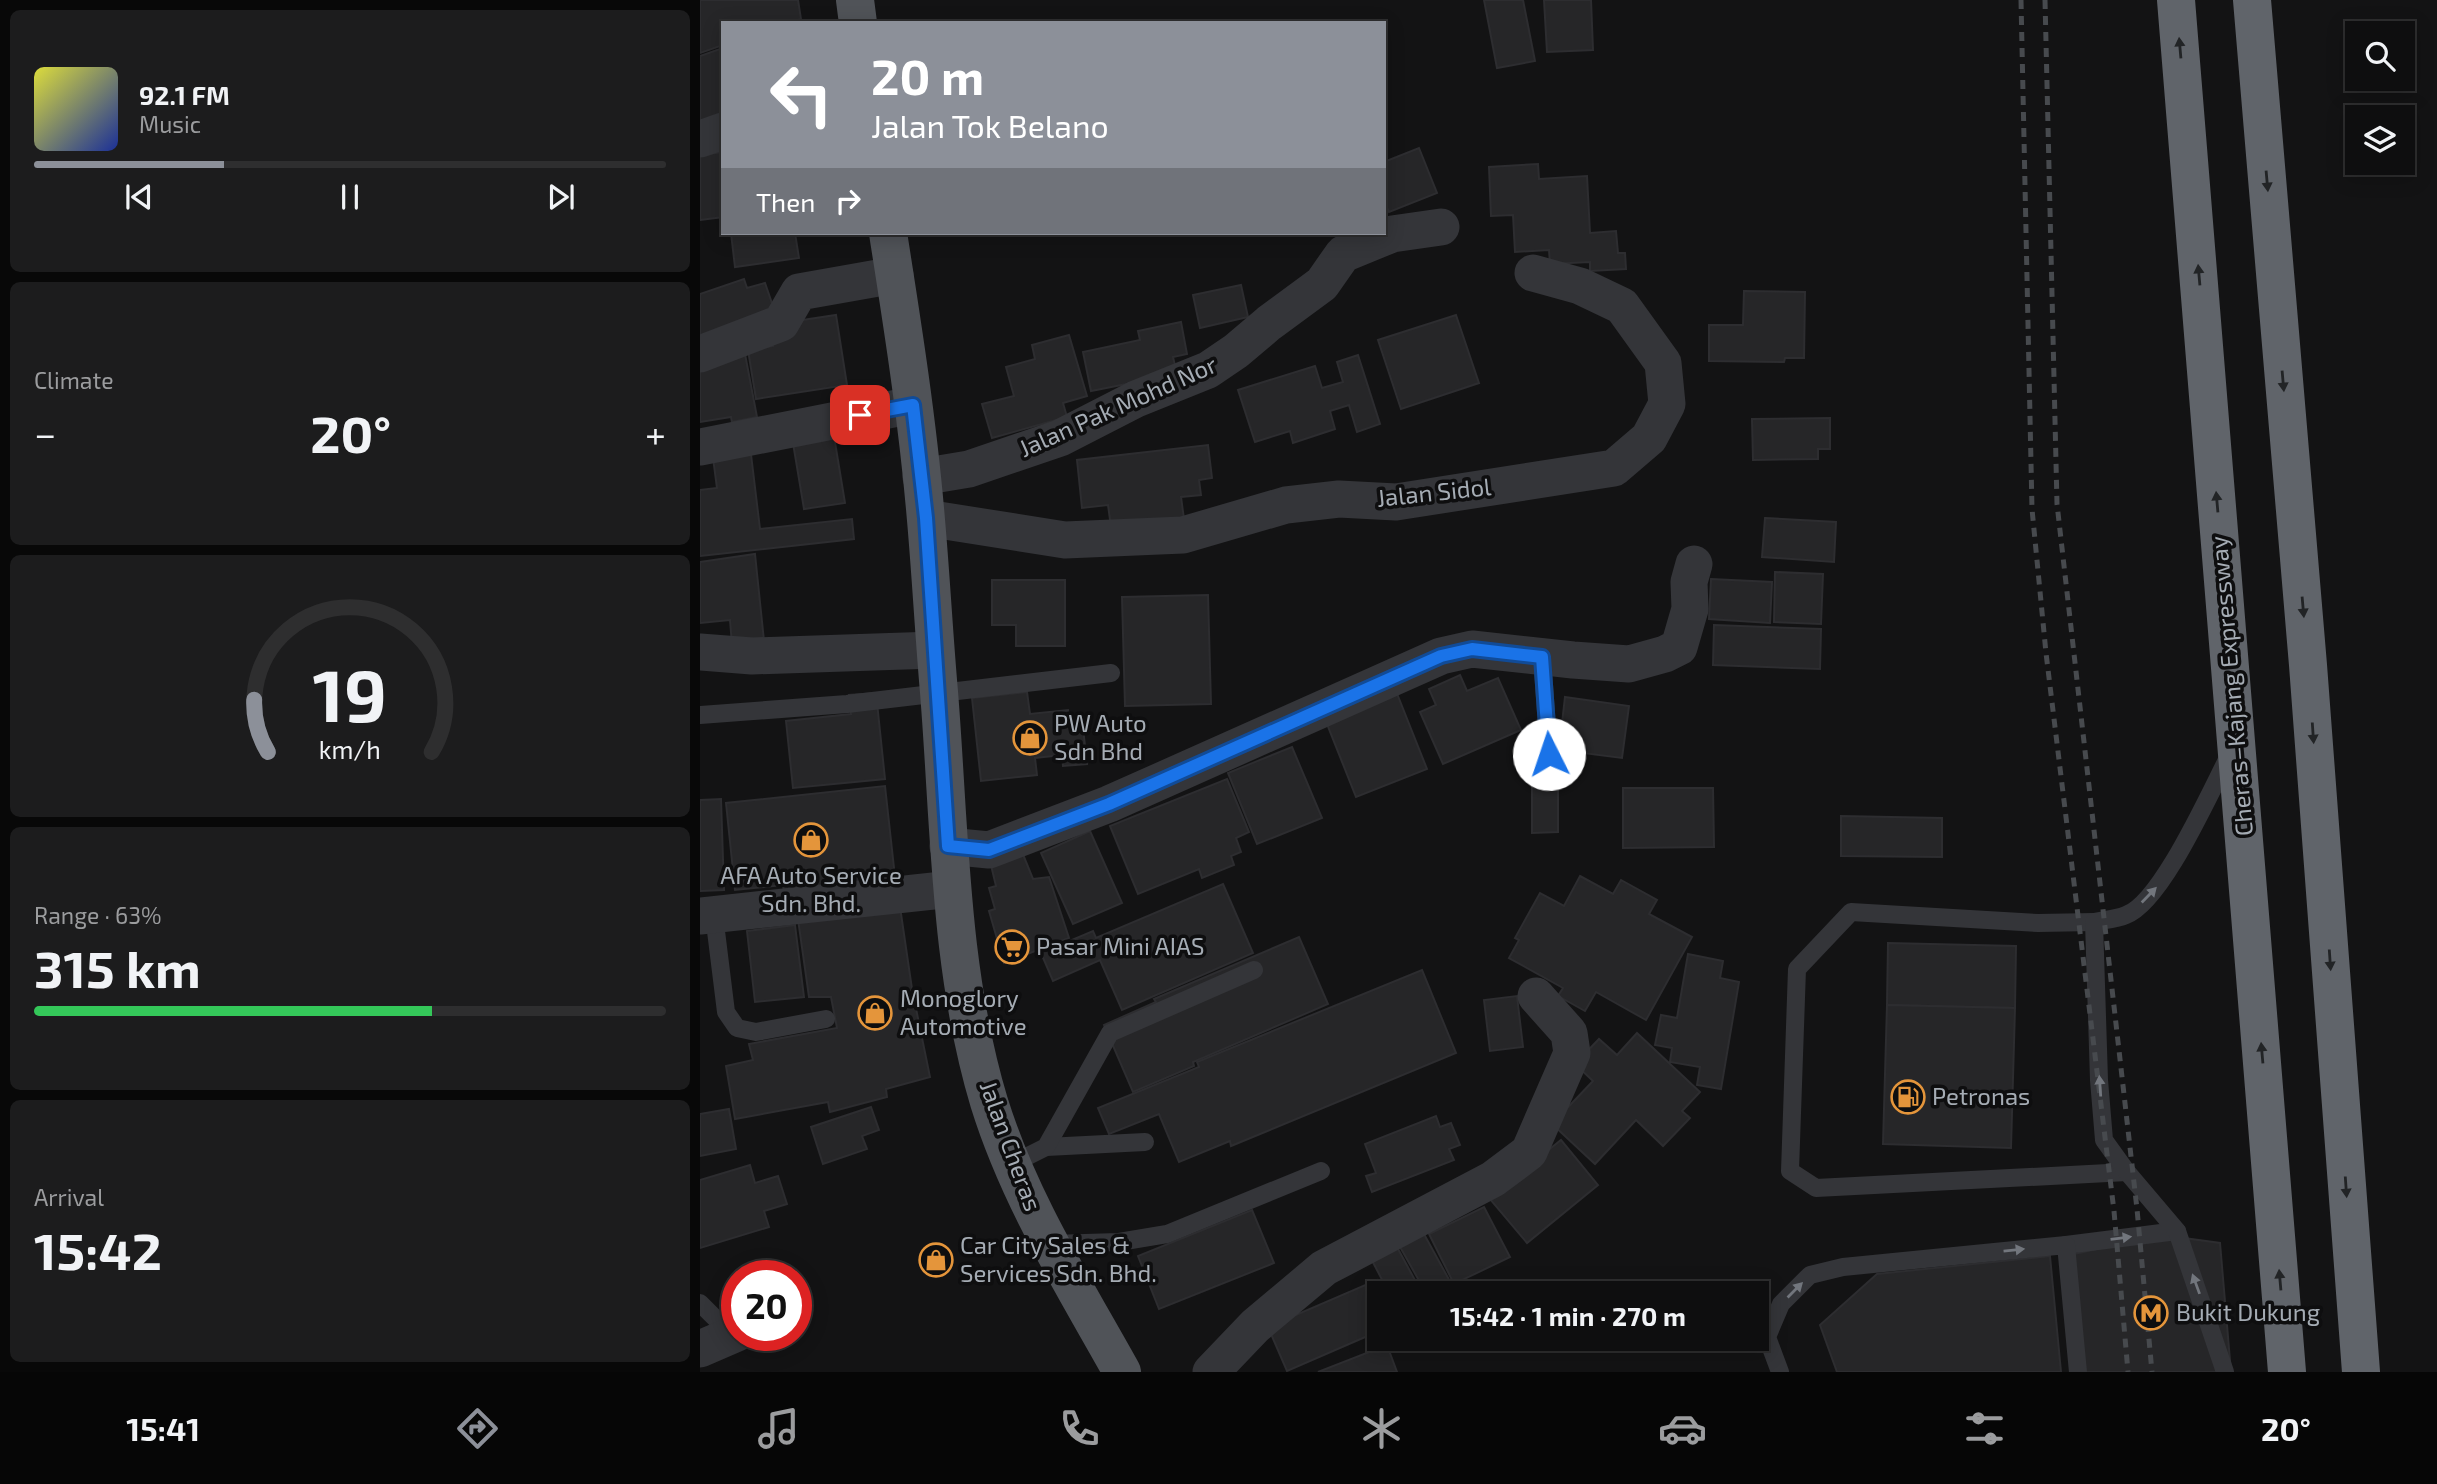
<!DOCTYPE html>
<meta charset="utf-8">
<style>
:root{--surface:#0e0e0f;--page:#1c1c1d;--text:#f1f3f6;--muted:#9b9c9e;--line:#2e2e2f;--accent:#8c9099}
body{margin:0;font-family:"Exo 2",sans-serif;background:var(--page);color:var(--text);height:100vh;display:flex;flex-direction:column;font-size:26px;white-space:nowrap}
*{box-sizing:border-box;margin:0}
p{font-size:23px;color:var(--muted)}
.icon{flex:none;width:38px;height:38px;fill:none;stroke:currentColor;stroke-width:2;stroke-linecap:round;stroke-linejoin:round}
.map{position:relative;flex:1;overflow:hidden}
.details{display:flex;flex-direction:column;gap:10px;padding:10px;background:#080808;width:700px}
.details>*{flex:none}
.hud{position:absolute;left:21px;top:21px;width:665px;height:214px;border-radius:0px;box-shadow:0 4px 18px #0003,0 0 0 2px var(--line);background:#8c9099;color:#fff;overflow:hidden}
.fabs{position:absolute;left:1645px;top:21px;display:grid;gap:14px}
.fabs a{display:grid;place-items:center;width:70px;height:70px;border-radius:0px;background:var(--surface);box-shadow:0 4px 18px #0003,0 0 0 2px var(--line);font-size:35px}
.speed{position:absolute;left:21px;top:1260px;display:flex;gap:14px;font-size:35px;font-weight:700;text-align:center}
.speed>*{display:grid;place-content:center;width:91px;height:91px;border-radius:50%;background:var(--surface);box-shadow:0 4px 18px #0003,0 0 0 2px var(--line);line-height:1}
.speed .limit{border:10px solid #d22;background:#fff;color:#111}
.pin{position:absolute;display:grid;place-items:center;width:60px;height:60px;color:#fff;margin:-30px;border-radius:14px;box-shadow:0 4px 10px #0006}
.me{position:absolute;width:77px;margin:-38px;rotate:356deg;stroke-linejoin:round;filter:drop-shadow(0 0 5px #0008)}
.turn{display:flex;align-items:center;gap:24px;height:147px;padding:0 35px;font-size:32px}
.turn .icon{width:91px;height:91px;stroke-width:2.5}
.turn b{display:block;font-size:49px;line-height:60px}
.then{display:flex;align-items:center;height:66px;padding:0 35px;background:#0003;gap:14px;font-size:26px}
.big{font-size:52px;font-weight:700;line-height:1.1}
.details .card{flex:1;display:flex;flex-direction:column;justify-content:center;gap:10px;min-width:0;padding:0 24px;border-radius:10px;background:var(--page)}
.details .dial{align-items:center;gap:0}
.dial svg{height:182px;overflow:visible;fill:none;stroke:var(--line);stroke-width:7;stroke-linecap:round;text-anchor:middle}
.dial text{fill:var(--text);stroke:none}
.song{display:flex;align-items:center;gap:21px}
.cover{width:84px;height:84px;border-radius:10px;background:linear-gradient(135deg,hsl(60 70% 55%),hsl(230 70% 35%))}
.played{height:7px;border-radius:4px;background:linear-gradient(90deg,var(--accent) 30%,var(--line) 30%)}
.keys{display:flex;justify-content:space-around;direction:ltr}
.heat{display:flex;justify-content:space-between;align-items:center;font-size:38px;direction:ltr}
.charge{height:10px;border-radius:5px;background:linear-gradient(90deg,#34c759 63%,var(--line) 0)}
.trip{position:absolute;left:667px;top:1281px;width:402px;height:70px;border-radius:0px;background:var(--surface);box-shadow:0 4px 18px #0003,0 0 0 2px var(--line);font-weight:700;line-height:70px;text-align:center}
.tabs{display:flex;height:112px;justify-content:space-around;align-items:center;background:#060606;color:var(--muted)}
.tabs .icon{width:49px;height:49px}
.tabs .active{color:var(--accent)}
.tabs b{font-size:32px;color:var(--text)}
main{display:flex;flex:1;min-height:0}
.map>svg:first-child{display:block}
.building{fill:#262628;stroke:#2d2d30;stroke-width:2}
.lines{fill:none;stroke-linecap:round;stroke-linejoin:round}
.lane{stroke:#343539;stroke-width:18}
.street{stroke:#343539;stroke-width:37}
.primary{stroke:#505358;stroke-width:38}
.highway{stroke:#60646a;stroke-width:38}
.rail{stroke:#474a4e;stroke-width:5;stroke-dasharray:9 7;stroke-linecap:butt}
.oneway{fill:#222426}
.oneway2{fill:#72767d}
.route-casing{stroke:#114b97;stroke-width:18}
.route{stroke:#1a73e8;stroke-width:12}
.labels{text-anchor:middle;stroke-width:7;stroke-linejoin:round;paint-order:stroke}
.street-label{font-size:24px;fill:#a5acb4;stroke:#0e0e0f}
.poi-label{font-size:24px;fill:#a5acb4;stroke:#0e0e0f;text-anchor:start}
</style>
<main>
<section class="details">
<div class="card">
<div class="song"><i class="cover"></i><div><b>92.1 FM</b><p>Music</p></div></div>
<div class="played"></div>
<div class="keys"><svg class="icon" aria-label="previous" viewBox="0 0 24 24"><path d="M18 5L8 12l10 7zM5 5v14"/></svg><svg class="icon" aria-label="pause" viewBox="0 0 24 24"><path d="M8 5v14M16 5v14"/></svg><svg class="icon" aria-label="next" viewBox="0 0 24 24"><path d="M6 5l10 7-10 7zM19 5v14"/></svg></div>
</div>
<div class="card"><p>Climate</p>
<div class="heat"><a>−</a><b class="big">20°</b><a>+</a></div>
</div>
<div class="card dial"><svg viewBox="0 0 100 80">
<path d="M14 69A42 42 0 1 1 86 69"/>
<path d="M14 69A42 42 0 0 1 8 46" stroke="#8c9099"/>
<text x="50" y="56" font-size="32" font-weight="700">19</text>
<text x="50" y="72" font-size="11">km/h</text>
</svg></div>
<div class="card"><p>Range · 63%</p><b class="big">315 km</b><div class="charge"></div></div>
<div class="card"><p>Arrival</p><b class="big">15:42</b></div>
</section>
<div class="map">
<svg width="1737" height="1372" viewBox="0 0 1737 1372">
<rect width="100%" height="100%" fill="#131314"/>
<g class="building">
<polygon points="0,0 98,0 101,19 89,23 23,23 23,45 0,53"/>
<polygon points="784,0 823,0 835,61 797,68"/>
<polygon points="844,0 891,0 893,50 847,52"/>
<polygon points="23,48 23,118 0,127 0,56"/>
<polygon points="719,148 737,193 689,212 684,201 684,162"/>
<polygon points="23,152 23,217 0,220 0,155"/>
<polygon points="838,164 839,179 887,176 890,233 916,231 918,253 925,253 926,269 890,271 890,262 850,264 849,250 815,252 813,215 791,216 789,167"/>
<polygon points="31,233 95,233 99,258 35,267"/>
<polygon points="44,279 47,288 65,283 75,312 0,348 0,294"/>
<polygon points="541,285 548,317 500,328 493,295"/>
<polygon points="1044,291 1105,292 1104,358 1085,358 1084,362 1009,361 1009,325 1043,325"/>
<polygon points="136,315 147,385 56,399 48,350 73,346 71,331 96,321"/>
<polygon points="756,315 779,383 701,409 678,340"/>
<polygon points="481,322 487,354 473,357 477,374 391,391 383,352 440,340 438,331"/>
<polygon points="369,335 387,396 363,403 367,417 292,438 282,404 314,396 306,367 335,359 332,345"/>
<polygon points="45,354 57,417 32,422 31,417 0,422 0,362"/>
<polygon points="658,355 680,424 657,432 649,405 630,411 635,429 593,443 590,431 555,442 538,390 615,366 622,388 643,382 637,362"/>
<polygon points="1130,418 1130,449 1118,449 1118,459 1053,460 1052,419"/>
<polygon points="133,430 145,503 104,509 92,437"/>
<polygon points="508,445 512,478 499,480 501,495 481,497 484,519 411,527 408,505 382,508 377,460"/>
<polygon points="50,446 60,529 152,519 154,539 0,556 0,490 17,488 12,450"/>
<polygon points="1065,518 1136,522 1134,562 1062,557"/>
<polygon points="55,554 64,641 32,645 30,620 0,623 0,562"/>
<polygon points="1075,572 1123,574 1121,624 1074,622"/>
<polygon points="1011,579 1072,582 1070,623 1009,619"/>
<polygon points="292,580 365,580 365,646 316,646 316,625 292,625"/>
<polygon points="508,595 511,704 425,706 422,597"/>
<polygon points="1014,625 1121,629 1120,669 1013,665"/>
<polygon points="760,675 767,691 798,678 821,730 743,764 720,712 736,705 729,689"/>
<polygon points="696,691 727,769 656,797 625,719"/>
<polygon points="327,692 330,714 368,710 369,720 382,719 387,764 363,766 362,755 335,758 337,775 281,781 272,698"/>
<polygon points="176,693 185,779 93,788 86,721 151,714 149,695"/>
<polygon points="865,697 929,706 922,758 859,750"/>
<polygon points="592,747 622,818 557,844 528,773"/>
<polygon points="832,778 858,778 858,832 832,833"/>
<polygon points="527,779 549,832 536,838 541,852 531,856 534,865 502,878 499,869 438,894 410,826"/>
<polygon points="185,786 195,877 165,880 166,884 84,892 83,885 35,890 26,803"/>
<polygon points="923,788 1013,788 1014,847 923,848"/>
<polygon points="21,799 24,890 0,891 0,800"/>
<polygon points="1141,816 1242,818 1242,857 1141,856"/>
<polygon points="390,831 422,903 373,924 341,853"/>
<polygon points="322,852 333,879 349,877 369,938 304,963 289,911 295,909 289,888 296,886 290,861"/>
<polygon points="880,876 913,894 921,880 957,900 949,914 992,937 946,1020 896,992 885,1011 858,996 863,988 809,958 819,940 815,938 840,893 864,906"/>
<polygon points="523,884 553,953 422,1010 400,960 353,981 341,953 393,931 396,938"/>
<polygon points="199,900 212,989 230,1077 186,1089 187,1097 130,1112 128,1102 35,1119 26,1066 53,1060 49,1044 137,1028 131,997 109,997 97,912"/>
<polygon points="95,925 104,997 55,1002 47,931"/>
<polygon points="599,937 628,1004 493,1062 494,1066 433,1092 404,1025 456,1002 454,999"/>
<polygon points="1188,943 1316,946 1315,1008 1187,1005"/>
<polygon points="988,954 1023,961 1020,978 1039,982 1021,1089 997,1085 1000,1067 970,1062 972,1048 955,1045 961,1015 977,1018"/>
<polygon points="722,970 756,1053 531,1146 530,1141 479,1162 459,1114 409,1134 398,1108 499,1067 497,1062"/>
<polygon points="817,996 823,1047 790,1051 784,1000"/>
<polygon points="1187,1005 1315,1008 1311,1148 1183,1144"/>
<polygon points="937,1033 1000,1092 982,1111 990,1118 963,1146 936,1120 895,1164 852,1124 893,1081 875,1064 899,1039 917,1055"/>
<polygon points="171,1107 179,1130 162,1136 167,1149 123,1164 111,1127"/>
<polygon points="29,1109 36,1149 0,1156 0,1114"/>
<polygon points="736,1116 740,1127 751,1123 760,1145 749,1149 754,1160 672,1192 666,1176 676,1173 665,1144"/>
<polygon points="861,1140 898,1185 827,1243 789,1198"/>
<polygon points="50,1165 55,1183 78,1176 87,1204 64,1211 69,1227 0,1248 0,1180"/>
<polygon points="784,1207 810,1257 754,1284 729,1234"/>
<polygon points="552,1210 574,1263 459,1309 438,1256"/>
<polygon points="719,1225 752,1285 737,1293 726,1293 695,1238"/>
<polygon points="1462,1235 1520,1243 1531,1372 1380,1372 1374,1254"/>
<polygon points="691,1236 722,1293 689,1293 666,1249"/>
<polygon points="1350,1256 1361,1372 1137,1372 1120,1325 1177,1274"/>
<polygon points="677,1280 683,1293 679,1293 679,1331 587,1371 568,1327"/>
<polygon points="687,1345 697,1372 618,1372"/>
</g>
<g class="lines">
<g class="lane">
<polyline points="842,657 849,754"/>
<polyline points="0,715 147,704 411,673"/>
<polyline points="14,915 26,1012 37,1028 56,1032 126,1019"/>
<polyline points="1394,922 1338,923 1151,912 1097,969 1090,1171 1116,1188 1427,1172"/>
<polyline points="346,1147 445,1142"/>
<polyline points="312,1164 346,1147 410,1033 554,970"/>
<polyline points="350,1244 419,1242 467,1234 621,1171"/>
<polyline points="1366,1245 1477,1231"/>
<polyline points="0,1303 32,1335"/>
<polyline points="1080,1372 1067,1337 1081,1304 1110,1275 1143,1267 1366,1245 1378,1372"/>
<path d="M1525,1372L1477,1231L1427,1172L1404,1140L1399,1080L1394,922C1404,920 1417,919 1426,915C1462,902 1511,790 1530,754"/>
</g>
<g class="street">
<polyline points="0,139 23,131"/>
<polyline points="0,354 81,323 99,292 195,275"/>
<polyline points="0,447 213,405"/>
<polyline points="221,477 269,469 360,438 436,399 508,370 536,351 569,323 622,284 643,254 692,234 741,227"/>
<polyline points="226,518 365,540 483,535 586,505 639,499 696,502 914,468 949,438 967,404 963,363 922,306 880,286 833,273"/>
<polyline points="0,652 52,656 235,650"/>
<polyline points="248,846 289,850 409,804 741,656 772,649 873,660 929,664 965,654 979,647 990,609 989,582 994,564"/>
<polyline points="0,916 252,889"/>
<polyline points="0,1349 37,1333"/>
<polyline points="511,1372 555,1326 624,1268 793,1179 829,1152 872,1053 869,1033 836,996"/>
</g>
<g class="primary">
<polyline points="155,0 158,23"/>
<path d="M188,233C203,328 218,424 226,520C231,577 234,635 239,692C250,829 249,969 289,1102C319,1199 373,1284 422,1372"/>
</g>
<g class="highway">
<polyline points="1476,0 1587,1372"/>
<polyline points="1552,0 1608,665 1661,1372"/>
</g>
<g class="rail">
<polyline points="1321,0 1332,509 1346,653 1414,1211 1428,1372"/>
<polyline points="1345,0 1357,504 1437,1209 1452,1372"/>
</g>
</g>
<defs><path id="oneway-solid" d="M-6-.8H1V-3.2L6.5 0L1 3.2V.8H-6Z" transform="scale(1.75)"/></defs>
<g class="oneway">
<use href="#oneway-solid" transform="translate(1480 48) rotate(-95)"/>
<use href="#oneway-solid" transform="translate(1567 181) rotate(85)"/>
<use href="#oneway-solid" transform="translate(1499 275) rotate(-95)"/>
<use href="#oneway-solid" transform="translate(1583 381) rotate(85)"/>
<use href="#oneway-solid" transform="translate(1517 502) rotate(-95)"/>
<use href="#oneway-solid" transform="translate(1603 607) rotate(85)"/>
<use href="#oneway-solid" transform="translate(1613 733) rotate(86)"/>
<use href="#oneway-solid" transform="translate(1630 960) rotate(86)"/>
<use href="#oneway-solid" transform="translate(1562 1053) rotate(-95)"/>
<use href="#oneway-solid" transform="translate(1646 1187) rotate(86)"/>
<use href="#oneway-solid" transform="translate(1580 1280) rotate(-95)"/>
</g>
<g class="oneway2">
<use href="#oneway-solid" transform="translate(1449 895) rotate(-46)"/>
<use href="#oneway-solid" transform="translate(1400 1086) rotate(-94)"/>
<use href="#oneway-solid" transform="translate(1421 1238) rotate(-7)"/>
<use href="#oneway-solid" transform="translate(1314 1250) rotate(-6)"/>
<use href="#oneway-solid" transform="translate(1496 1284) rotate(-110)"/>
<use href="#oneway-solid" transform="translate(1095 1290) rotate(-45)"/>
</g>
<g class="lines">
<defs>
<polyline id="route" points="160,415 213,405 226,518 248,846 289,850 409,804 741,656 772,649 842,657 849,754"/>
</defs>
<use href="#route" class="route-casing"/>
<use href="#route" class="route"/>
</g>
<defs>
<symbol id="shop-ring" viewBox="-11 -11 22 22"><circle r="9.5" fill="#0e0e0f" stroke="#e4953b" stroke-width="1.5"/><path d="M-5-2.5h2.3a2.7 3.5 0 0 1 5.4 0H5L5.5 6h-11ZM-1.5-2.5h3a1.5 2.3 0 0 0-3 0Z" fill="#e4953b"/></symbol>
<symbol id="supermarket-ring" viewBox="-11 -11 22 22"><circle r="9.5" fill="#0e0e0f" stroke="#e4953b" stroke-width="1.5"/><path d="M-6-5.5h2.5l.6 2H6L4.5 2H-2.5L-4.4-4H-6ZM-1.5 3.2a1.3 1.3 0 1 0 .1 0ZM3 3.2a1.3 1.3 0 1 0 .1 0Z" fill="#e4953b"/></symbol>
<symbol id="fuel-ring" viewBox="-11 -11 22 22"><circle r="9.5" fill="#0e0e0f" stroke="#e4953b" stroke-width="1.5"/><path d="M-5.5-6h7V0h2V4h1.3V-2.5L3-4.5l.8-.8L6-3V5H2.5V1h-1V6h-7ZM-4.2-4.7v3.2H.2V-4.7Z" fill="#e4953b"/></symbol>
<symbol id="metro-ring" viewBox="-11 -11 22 22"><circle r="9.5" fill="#0e0e0f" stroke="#e4953b" stroke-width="1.5"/><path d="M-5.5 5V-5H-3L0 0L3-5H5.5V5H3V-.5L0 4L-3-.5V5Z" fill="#e4953b"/></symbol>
</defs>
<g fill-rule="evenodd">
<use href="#shop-ring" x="311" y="719" width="38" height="38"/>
<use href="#shop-ring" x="92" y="821" width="38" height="38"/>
<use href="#supermarket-ring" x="293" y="928" width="38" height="38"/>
<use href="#shop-ring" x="156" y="994" width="38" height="38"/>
<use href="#fuel-ring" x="1189" y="1078" width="38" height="38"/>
<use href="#shop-ring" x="217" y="1241" width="38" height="38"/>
<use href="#metro-ring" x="1432" y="1294" width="38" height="38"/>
</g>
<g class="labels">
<g class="street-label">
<text transform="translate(418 407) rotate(-24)" y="8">Jalan Pak Mohd Nor</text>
<text transform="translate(734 493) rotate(-6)" y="8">Jalan Sidol</text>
<text transform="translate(1532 686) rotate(-95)" y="8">Cheras–Kajang Expressway</text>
<text transform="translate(310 1146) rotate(70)" y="8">Jalan Cheras</text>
</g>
<g class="poi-label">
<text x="354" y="732">PW Auto<tspan x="354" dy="28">Sdn Bhd</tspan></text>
<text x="111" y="884" text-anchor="middle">AFA Auto Service<tspan x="111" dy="28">Sdn. Bhd.</tspan></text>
<text x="336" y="955">Pasar Mini AIAS</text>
<text x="200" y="1007">Monoglory<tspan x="200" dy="28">Automotive</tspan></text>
<text x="1232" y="1105">Petronas</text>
<text x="260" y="1254">Car City Sales &amp;<tspan x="260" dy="28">Services Sdn. Bhd.</tspan></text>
<text x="1476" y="1321">Bukit Dukung</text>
</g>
</g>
</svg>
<div class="fabs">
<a><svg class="icon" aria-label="search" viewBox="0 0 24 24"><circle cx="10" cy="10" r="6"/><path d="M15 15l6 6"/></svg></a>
<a><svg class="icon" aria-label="layers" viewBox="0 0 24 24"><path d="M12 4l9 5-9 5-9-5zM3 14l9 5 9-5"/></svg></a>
</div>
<div class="speed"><div class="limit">20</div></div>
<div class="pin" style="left:160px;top:415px;background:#d93025"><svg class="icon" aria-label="arrive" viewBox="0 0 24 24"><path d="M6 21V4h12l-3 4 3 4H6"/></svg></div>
<svg class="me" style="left:849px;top:754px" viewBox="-20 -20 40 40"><circle r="19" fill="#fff"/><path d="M0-13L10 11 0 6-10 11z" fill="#1a73e8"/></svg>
<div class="trip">15:42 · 1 min · 270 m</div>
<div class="hud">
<div class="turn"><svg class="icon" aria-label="left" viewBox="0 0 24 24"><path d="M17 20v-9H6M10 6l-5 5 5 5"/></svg><div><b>20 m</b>Jalan Tok Belano</div></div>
<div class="then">Then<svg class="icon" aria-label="right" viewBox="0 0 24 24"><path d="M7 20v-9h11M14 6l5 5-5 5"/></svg></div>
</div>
</div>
</main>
<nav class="tabs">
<b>15:41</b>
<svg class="icon active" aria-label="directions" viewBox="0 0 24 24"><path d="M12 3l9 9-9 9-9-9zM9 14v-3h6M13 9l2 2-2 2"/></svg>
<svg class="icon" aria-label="music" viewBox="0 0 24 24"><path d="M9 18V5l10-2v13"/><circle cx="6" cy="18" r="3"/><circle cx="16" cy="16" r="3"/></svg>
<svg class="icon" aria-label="phone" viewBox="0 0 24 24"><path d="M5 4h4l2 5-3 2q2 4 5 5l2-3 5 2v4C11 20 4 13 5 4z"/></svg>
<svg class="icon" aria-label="climate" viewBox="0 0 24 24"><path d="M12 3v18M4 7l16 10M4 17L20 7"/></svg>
<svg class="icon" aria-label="car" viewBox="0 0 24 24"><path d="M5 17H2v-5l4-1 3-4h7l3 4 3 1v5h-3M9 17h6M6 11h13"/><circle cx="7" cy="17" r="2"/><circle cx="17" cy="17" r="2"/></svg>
<svg class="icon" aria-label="filters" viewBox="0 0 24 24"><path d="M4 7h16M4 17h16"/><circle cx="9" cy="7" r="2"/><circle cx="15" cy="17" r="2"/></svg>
<b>20°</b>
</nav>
